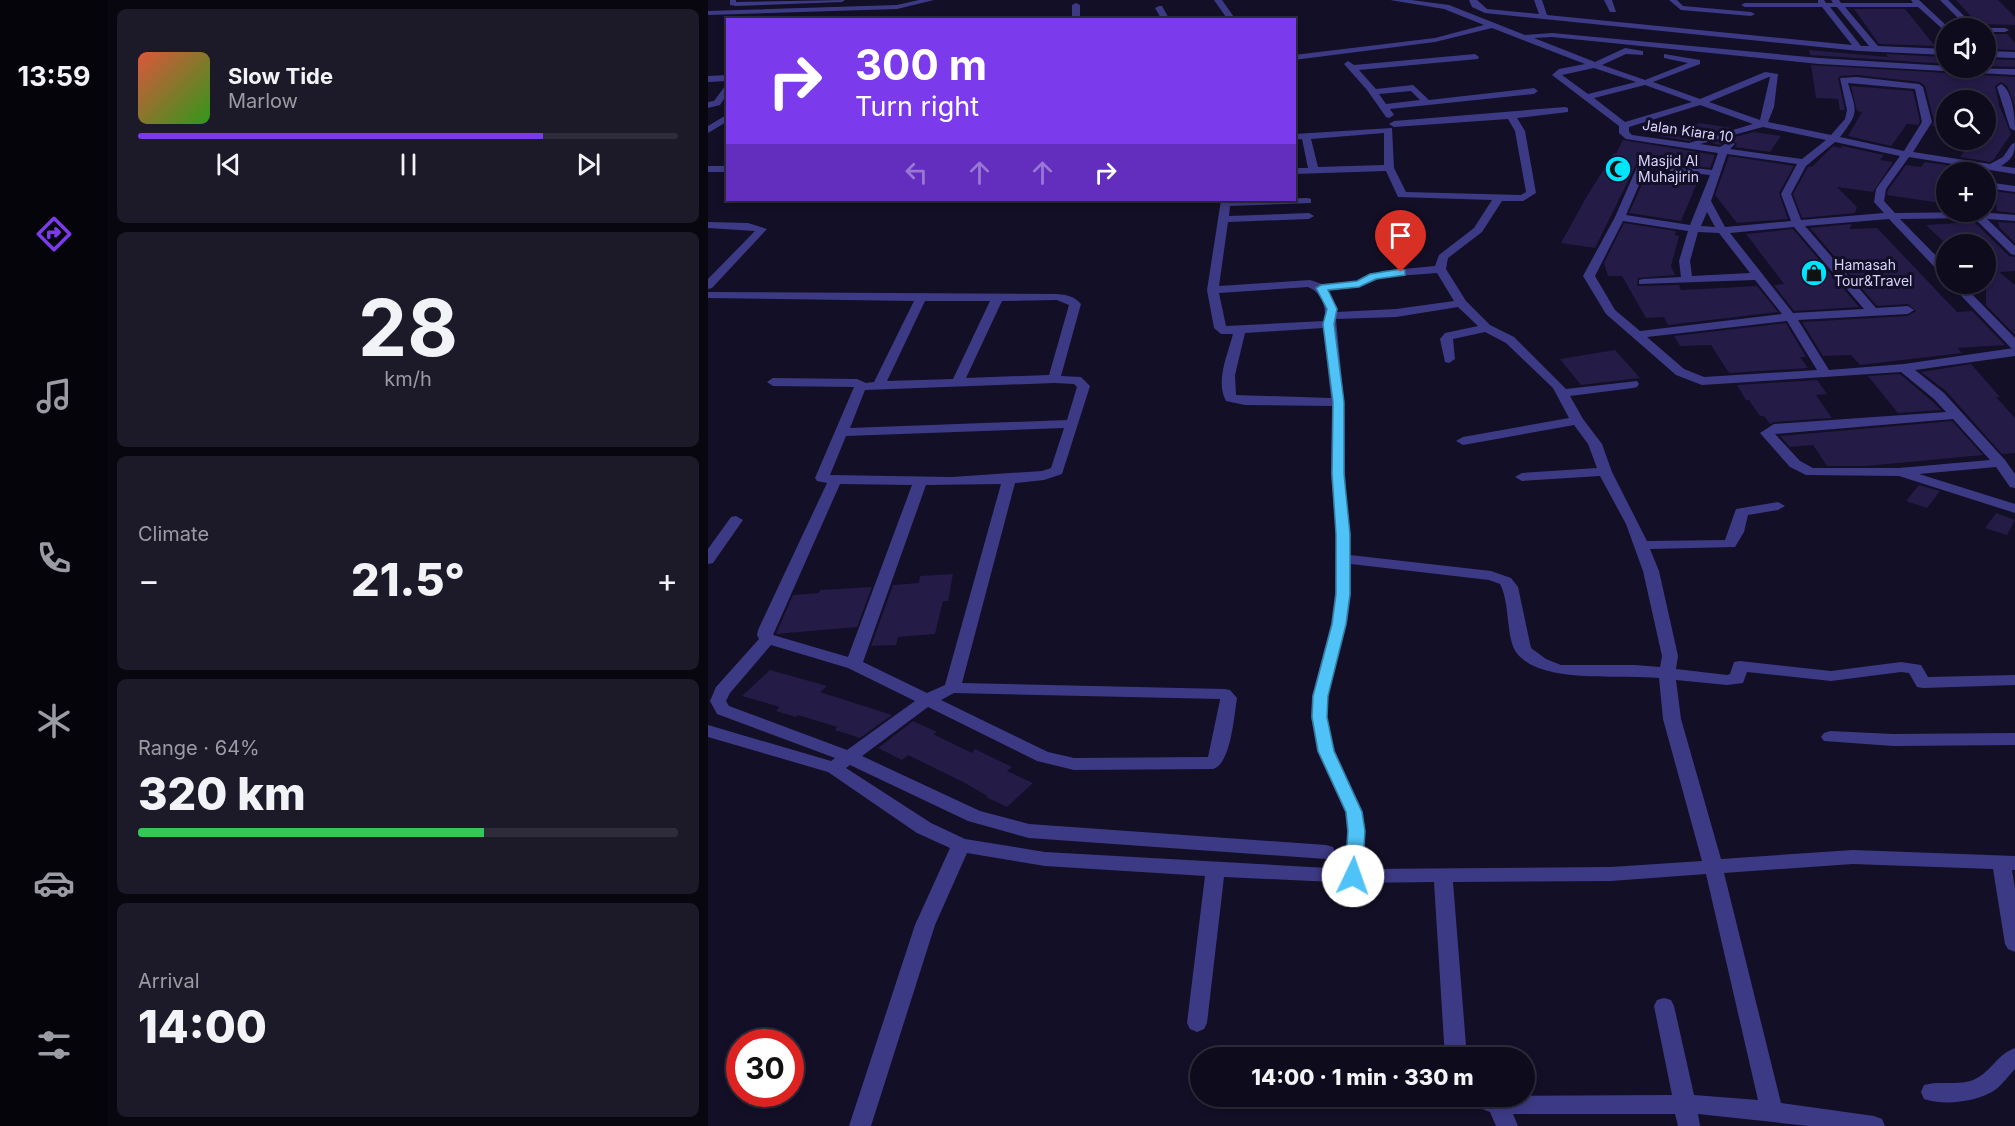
<!DOCTYPE html>
<meta charset="utf-8">
<style>
:root{--surface:#0e0b1c;--page:#1c1929;--text:#f1f3f6;--muted:#9b9ba3;--line:#2e2b3b;--accent:#7c3aed}
body{margin:0;font-family:Inter,sans-serif;background:var(--page);color:var(--text);height:100vh;display:flex;flex-direction:column;font-size:22px;white-space:nowrap}
*{box-sizing:border-box;margin:0}
p{font-size:20px;color:var(--muted)}
.icon{flex:none;width:33px;height:33px;fill:none;stroke:currentColor;stroke-width:2;stroke-linecap:round;stroke-linejoin:round}
.map{position:relative;flex:1;overflow:hidden}
.panel{display:flex;flex-direction:column;gap:9px;padding:9px;background:#08060f;width:600px}
.panel>*{flex:none}
.top-card{position:absolute;left:18px;top:18px;width:570px;height:183px;border-radius:0px;box-shadow:0 3px 9px #0003,0 0 0 2px var(--line);background:#7c3aed;color:#fff;overflow:hidden}
.fabs{position:absolute;left:1228px;top:18px;display:grid;gap:12px}
.fabs a{display:grid;place-items:center;width:60px;height:60px;border-radius:50%;background:var(--surface);box-shadow:0 3px 9px #0003,0 0 0 2px var(--line);font-size:30px}
.speed{position:absolute;left:18px;top:1029px;display:flex;gap:12px;font-size:30px;font-weight:700;text-align:center}
.speed>*{display:grid;place-content:center;width:78px;height:78px;border-radius:50%;background:var(--surface);box-shadow:0 3px 9px #0003,0 0 0 2px var(--line);line-height:1}
.speed .limit{border:9px solid #d22;background:#fff;color:#111}
.pin{position:absolute;display:grid;place-items:center;width:51px;height:51px;color:#fff;margin:-62px -26px;border-radius:50% 50% 50% 0;rotate:-45deg;box-shadow:0 0 6px #0007}
.pin .icon{rotate:45deg}
.me{position:absolute;width:66px;margin:-33px;rotate:3deg;stroke-linejoin:round;filter:drop-shadow(0 0 4px #0008)}
.turn{display:flex;align-items:center;gap:21px;height:126px;padding:0 30px;font-size:27px}
.turn .icon{width:78px;height:78px;stroke-width:2.5}
.turn b{display:block;font-size:42px;line-height:51px}
.lanes{display:flex;align-items:center;height:57px;padding:0 30px;background:#0003;justify-content:center;gap:30px;direction:ltr}
.lanes .off{opacity:.35}
.big{font-size:45px;font-weight:800;line-height:1.1}
.panel .widget{flex:1;display:flex;flex-direction:column;justify-content:center;gap:9px;min-width:0;padding:0 21px;border-radius:9px;background:var(--page)}
.panel .dial{align-items:center;gap:0}
.dial b{font-size:78px;line-height:1}
.song{display:flex;align-items:center;gap:18px}
.cover{width:72px;height:72px;border-radius:9px;background:linear-gradient(135deg,hsl(10 70% 55%),hsl(110 70% 35%))}
.played{height:6px;border-radius:3px;background:linear-gradient(90deg,var(--accent) 75%,var(--line) 75%)}
.keys{display:flex;justify-content:space-around;direction:ltr}
.heat{display:flex;justify-content:space-between;align-items:center;font-size:33px;direction:ltr}
.charge{height:9px;border-radius:4px;background:linear-gradient(90deg,#34c759 64%,var(--line) 0)}
.trip{position:absolute;left:482px;top:1047px;width:345px;height:60px;border-radius:30px;background:var(--surface);box-shadow:0 3px 9px #0003,0 0 0 2px var(--line);font-weight:800;line-height:60px;text-align:center}
main{display:flex;flex:1;min-height:0}
.menu{display:flex;flex-direction:column;width:108px;justify-content:space-around;align-items:center;background:#06040b;color:var(--muted)}
.menu .icon{width:42px;height:42px}
.menu .active{color:var(--accent)}
.menu b{font-size:27px;color:var(--text)}
.map>svg:first-child{display:block}
.building{fill:#241b47}
.lines{fill:none;stroke-linecap:round;stroke-linejoin:round}
.service{fill:#3d3a85;fill-rule:evenodd}
.minor{fill:#3d3a85;fill-rule:evenodd}
.route{fill:#4fc3f7;stroke:#337fa1;stroke-width:1.5}
.labels{text-anchor:middle;stroke-width:6;stroke-linejoin:round;paint-order:stroke}
.far-street-label{font-size:14px;fill:#d9d4ff;stroke:#130f26}
.far-poi-label{font-size:14px;fill:#d9d4ff;stroke:#130f26;text-anchor:start}
</style>
<main>
<nav class="menu">
<b>13:59</b>
<svg class="icon active" aria-label="directions" viewBox="0 0 24 24"><path d="M12 3l9 9-9 9-9-9zM9 14v-3h6M13 9l2 2-2 2"/></svg>
<svg class="icon" aria-label="music" viewBox="0 0 24 24"><path d="M9 18V5l10-2v13"/><circle cx="6" cy="18" r="3"/><circle cx="16" cy="16" r="3"/></svg>
<svg class="icon" aria-label="phone" viewBox="0 0 24 24"><path d="M5 4h4l2 5-3 2q2 4 5 5l2-3 5 2v4C11 20 4 13 5 4z"/></svg>
<svg class="icon" aria-label="climate" viewBox="0 0 24 24"><path d="M12 3v18M4 7l16 10M4 17L20 7"/></svg>
<svg class="icon" aria-label="car" viewBox="0 0 24 24"><path d="M5 17H2v-5l4-1 3-4h7l3 4 3 1v5h-3M9 17h6M6 11h13"/><circle cx="7" cy="17" r="2"/><circle cx="17" cy="17" r="2"/></svg>
<svg class="icon" aria-label="filters" viewBox="0 0 24 24"><path d="M4 7h16M4 17h16"/><circle cx="9" cy="7" r="2"/><circle cx="15" cy="17" r="2"/></svg>
</nav>
<section class="panel">
<div class="widget">
<div class="song"><i class="cover"></i><div><b>Slow Tide</b><p>Marlow</p></div></div>
<div class="played"></div>
<div class="keys"><svg class="icon" aria-label="previous" viewBox="0 0 24 24"><path d="M18 5L8 12l10 7zM5 5v14"/></svg><svg class="icon" aria-label="pause" viewBox="0 0 24 24"><path d="M8 5v14M16 5v14"/></svg><svg class="icon" aria-label="next" viewBox="0 0 24 24"><path d="M6 5l10 7-10 7zM19 5v14"/></svg></div>
</div>
<div class="widget dial"><b>28</b><p>km/h</p></div>
<div class="widget"><p>Climate</p>
<div class="heat"><a>−</a><b class="big">21.5°</b><a>+</a></div>
</div>
<div class="widget"><p>Range · 64%</p><b class="big">320 km</b><div class="charge"></div></div>
<div class="widget"><p>Arrival</p><b class="big">14:00</b></div>
</section>
<div class="map">
<svg width="1307" height="1126" viewBox="0 0 1307 1126">
<rect width="100%" height="100%" fill="#130f26"/>
<g class="building">
<polygon points="1248,0 1290,0 1307,17 1307,25 1270,24"/>
<polygon points="1146,9 1197,9 1227,46 1171,44"/>
<polygon points="1278,34 1299,34 1307,43 1307,50 1278,49"/>
<polygon points="1101,50 1180,57 1178,54 1236,57 1239,64 1102,55"/>
<polygon points="1278,59 1307,60 1307,67 1278,66"/>
<polygon points="1103,65 1307,77 1307,106 1299,86 1293,82 1287,86 1291,105 1303,134 1286,159 1282,162 1252,157 1264,140 1278,143 1278,100 1239,100 1239,127 1224,126 1226,121 1217,86 1212,82 1149,75 1132,76 1130,78 1137,110 1132,110 1130,99 1108,98"/>
<polygon points="1143,86 1205,91 1212,122 1210,125 1199,124 1183,146 1140,136 1154,112 1149,111"/>
<polygon points="992,123 1024,128 981,141 951,136"/>
<polygon points="1046,132 1073,136 1062,152 1027,147 1029,144 1023,139 1012,145 1003,143"/>
<polygon points="915,140 1007,155 1002,168 945,161 928,165 887,248 853,243 879,196 906,153 908,154"/>
<polygon points="1125,146 1133,148 1134,146 1176,155 1172,160 1185,162 1165,192 1129,187 1149,207 1147,213 1094,218 1085,194 1100,167 1105,166"/>
<polygon points="1021,156 1086,166 1071,193 1080,219 1029,223 1007,195"/>
<polygon points="1217,162 1239,165 1239,204 1179,195 1180,190 1198,165 1213,167"/>
<polygon points="945,171 992,176 973,221 921,213 939,173"/>
<polygon points="1286,191 1307,194 1307,213 1289,211"/>
<polygon points="1266,222 1301,256 1307,257 1307,271 1291,272 1307,285 1307,335 1278,305 1278,244 1238,244 1218,225"/>
<polygon points="1290,222 1307,223 1307,243 1291,227"/>
<polygon points="916,223 968,231 967,235 971,236 963,266 967,275 930,278 929,286 971,285 973,290 1049,286 1070,312 960,325 956,317 938,318 914,276 900,276 896,263"/>
<polygon points="1143,224 1142,229 1169,228 1249,312 1264,311 1297,345 1249,348 1254,353 1152,365 1143,355 1115,356 1094,322 1200,316 1208,311 1200,304 1169,306 1102,228"/>
<polygon points="1085,229 1151,307 1086,311 1066,285 1076,284 1038,234"/>
<polygon points="1078,323 1098,357 1092,357 1100,368 1021,373 1003,345 972,346 966,336"/>
<polygon points="907,350 932,378 873,385 852,359"/>
<polygon points="1263,364 1292,397 1288,397 1307,418 1307,453 1294,454 1238,391 1213,372"/>
<polygon points="1192,374 1224,401 1233,410 1190,413 1160,376"/>
<polygon points="1109,380 1119,394 1108,395 1124,418 1066,422 1062,424 1056,416 1052,416 1041,400 1038,400 1029,385"/>
<polygon points="1244,421 1275,455 1158,466 1119,466 1105,445 1082,447 1072,436"/>
<polygon points="1211,485 1232,491 1219,508 1198,501"/>
<polygon points="1288,513 1307,520 1299,535 1277,528"/>
<polygon points="245,574 240,601 235,601 227,634 190,637 188,645 163,646 185,585 211,583 212,576"/>
<polygon points="164,587 149,627 68,634 85,595 111,593 112,590"/>
<polygon points="62,670 119,686 112,692 184,715 152,738 127,730 129,727 90,715 88,717 68,711 72,707 34,696"/>
<polygon points="205,721 229,732 225,734 264,753 267,749 304,767 299,771 325,783 299,807 278,797 279,796 255,782 200,755 194,760 170,748"/>
</g>
<g class="lines">
<polygon class="service" points="22,0 28,0 28,2 137,0 134,2 28,6 22,5"/>
<g class="minor">
<polygon points="211,0 226,0 189,9 0,15 0,11 189,5"/>
<polygon points="506,0 514,0 528,20 520,20"/>
<path d="M682,0H703L741,5L817,35L844,33L1111,58L1239,66V68L1307,69V75L1111,64L844,37L826,38L887,62L917,48L935,51V55L918,54L894,65L937,80L980,63L956,58V54L992,60V64L945,82L992,99L1057,72L1070,74L1066,107L1060,122L1123,135L1137,119L1139,110L1132,78L1149,77L1211,84L1215,87L1224,122L1205,152L1282,164L1295,157L1304,144L1307,143C1307,155 1303,160 1293,166L1307,168V174L1201,157L1178,189L1176,201L1187,213L1271,212L1307,215V221L1279,219L1307,246V255L1303,254L1266,218L1192,219L1239,267V277L1235,276L1181,219L1097,226L1168,308L1200,306L1206,310L1200,314L1090,320L1121,370L1196,364L1306,348H1303L1242,284H1254L1307,338V356L1207,370L1236,393L1297,460L1307,474V488L1302,487L1288,467L1211,474L1307,504V513L1191,476L1098,475L1082,467L1052,433L1066,424L1238,412L1226,399L1193,372L994,385L968,375L898,314L875,276L907,217L929,167L945,163L1004,170L1010,153L918,139L911,133V126L844,75L851,69L877,64L784,28L727,42L586,60V55L727,38L776,25L736,9ZM886,68L928,82L880,94L854,75ZM1061,77H1062L1052,120L1001,102ZM1140,83L1207,89L1214,122L1196,151L1132,137C1151,112 1149,113 1140,83ZM937,85L984,102L917,122L886,98ZM992,105L1045,124L981,143L924,135L921,132V127ZM1055,127L1118,140L1094,159L1022,149L1027,144L1022,141L1012,147L992,144ZM1127,142L1192,156L1168,189L1166,202L1176,213L1093,220L1083,194L1098,166ZM1019,154L1089,164L1073,194L1083,221L1017,227L1003,201ZM945,169L1002,175L982,225L918,215L937,171ZM999,212L1007,227L993,226ZM915,221L980,231L971,261L973,277L935,279L931,280V284L1047,280L1074,314L932,331L907,310L887,276ZM1086,227L1156,309L1085,313L1022,233ZM990,232L1011,233L1042,273L984,276L982,261ZM1079,321L1109,370L996,377L976,369L939,337ZM1245,419L1282,460L1191,468H1105L1092,461L1067,434Z"/>
<path d="M761,0H769L779,9L831,14L826,0H834L839,15L1144,45L1114,7H1037L1033,5L1037,3H1110V0H1116L1118,3H1125L1123,0H1131L1133,3H1205L1203,0H1211L1241,28H1239V33L1210,7H1137L1170,46L1239,49V55L1151,51L777,13L764,7ZM1122,7H1129L1161,46H1153Z"/>
<polygon points="896,0 904,0 908,12 902,12"/>
<polygon points="961,0 969,0 975,6 1043,12 1047,14 1043,16 973,10"/>
<polygon points="1232,0 1240,0 1268,28 1260,28"/>
<polygon points="368,3 372,5 372,20 364,20 364,5"/>
<polygon points="451,6 454,6 462,20 454,20 447,8"/>
<polygon points="1275,28 1297,28 1301,30 1297,32 1278,32 1278,28"/>
<polygon points="1278,51 1307,52 1307,58 1278,57"/>
<path d="M767,54L771,57L770,59L651,70L668,89L705,85L721,100L826,88L830,91L826,94L682,109L686,115L681,118L678,117L659,90L636,64L640,61L646,65ZM703,91L712,100L678,104L671,94Z"/>
<polygon points="20,75 20,81 0,82 0,76"/>
<polygon points="20,82 20,93 12,105 0,108 0,102 6,101"/>
<path d="M1293,84C1305,91 1307,118 1307,131L1302,128L1289,87Z"/>
<path d="M857,107L860,108V112L809,118L817,131L828,193L815,201H794L774,232L740,258L738,269L758,301L782,325L806,337L858,389L929,381L931,384L929,387L925,388L862,396L875,419L894,444L904,472L939,541L1017,540L1028,509L1070,502L1077,506L1070,510L1040,515L1036,532L1027,547L942,549L951,571L970,656L968,669L1019,675L1022,674L1026,662L1032,661L1123,671L1193,662L1213,665L1220,677L1307,675V685L1215,688L1209,687L1201,673L1193,672L1123,681L1039,672L1035,683L1019,685L968,680L973,719L1013,859L1145,850L1307,856V870H1304L1307,888V952L1300,949L1297,944L1285,869L1145,864L1016,873L1073,1103L1166,1116L1174,1119L1177,1126H1101L990,1114L992,1126H970L967,1114H805L810,1126H788L782,1112L760,1103L757,1096L964,1095L946,1006L949,1000L956,998L963,1000L966,1006L986,1095L1050,1100L998,874L903,881L745,882L759,1058H737L726,882L646,883L516,877L499,1023L496,1029L489,1032L482,1029L479,1023L497,876L337,866L259,853L227,925L163,1126H141L207,925L242,848L209,833L120,772L0,737V725L123,761L127,758L9,714L2,701L8,687L51,639L49,635L50,630L119,483L109,481L107,478L146,387L65,386L59,382L65,378L149,379L158,383L166,382L206,301L0,298V292L349,294C359,295 366,296 373,304L353,376L373,377L382,386L354,474L336,480L307,483L254,683L516,689L522,690L529,698C526,716 523,764 505,769L366,770L329,761L220,707L154,756L272,811L321,824L618,845L625,847L627,852L625,857L618,859L321,838L260,821L142,765L138,768L223,823L257,839L337,852L637,869L639,831L637,812L609,751L603,717L604,696L623,624L627,594L628,534L623,474L624,406L537,405L518,401C507,381 520,354 525,334H513L506,328L499,290L513,200L599,198L603,199V203L522,206L521,216L601,213L606,216L601,219L520,222L511,286L602,280L614,284L649,281L674,271L727,266L731,255L766,228L784,200L690,197L678,171L586,174V168H600L594,139L586,140V134L684,128L686,168L698,192L813,195L818,192L807,131L800,119L686,127L681,124L686,121ZM676,133V165L610,167L603,139ZM729,273L746,301L688,309L629,312L630,309L620,291L651,287L676,277ZM600,287C614,293 619,307 616,321L518,326L511,293ZM349,300L361,305L341,375L258,378L294,301ZM217,301H282L245,379L179,381ZM750,307L770,326L737,333L732,339L737,362L741,363L747,359L745,339L777,332L798,343L845,388L861,418L755,437L748,441L755,445L866,425L880,444L889,468L814,473L807,477L814,481L892,476L918,524L935,571L954,656L952,667L927,665H853L838,659L823,648L810,587L803,578L783,571L642,555L637,474L636,402L628,319L688,317ZM615,328L623,398L528,395L527,375L537,333ZM346,383L366,384L369,387L359,420L142,428L157,390ZM356,428L343,468L334,471L244,477L122,475L138,436ZM132,484L204,485L140,657L65,635ZM293,484L237,685L219,693L155,662L218,485ZM643,564L781,580L792,584C802,602 798,638 808,652C831,685 914,674 951,678L955,719L994,861L903,867L656,869L657,831L655,812L627,751L619,717L620,696L639,624L643,594ZM63,645L140,668L207,701L139,750L21,706L18,701L22,693ZM246,693L512,699V700L500,757L366,758L340,752L233,700Z"/>
<polygon points="20,114 20,121 0,133 0,126"/>
<rect x="0" y="166" width="20" height="6"/>
<polygon points="1278,182 1307,186 1307,192 1278,188"/>
<polygon points="0,222 40,223 59,229 4,288 0,289 0,279 47,231 0,228"/>
<polygon points="28,516 35,520 5,563 0,564 0,549 23,517"/>
<polygon points="1122,731 1185,734 1307,733 1307,745 1185,746 1116,741 1113,737 1116,733"/>
<path d="M1307,1048V1069C1300,1076 1295,1084 1287,1090C1269,1102 1236,1106 1216,1099L1213,1092L1216,1085C1233,1080 1254,1087 1269,1078C1284,1070 1290,1054 1307,1048Z"/>
</g>
</g>
<polygon class="route" points="693,269 697,270 697,275 668,279 651,287 620,290 629,309 626,324 636,402 636,474 642,534 642,594 638,624 620,696 619,717 626,751 654,812 657,831 654,876 652,880 645,882 639,880 637,876 640,831 638,812 610,751 604,717 605,696 624,624 628,594 628,534 624,474 625,402 615,324 619,309 608,288 613,285 649,281 662,274"/>
<defs>
<symbol id="mosque-disc" viewBox="-11 -11 22 22"><circle r="9.5" fill="#00e5ff" stroke="#130f26"/><path d="M3.5-4.9A6 6 0 1 0 3.5 4.9A5 5 0 1 1 3.5-4.9Z" fill="#111"/></symbol>
<symbol id="shop-disc" viewBox="-11 -11 22 22"><circle r="9.5" fill="#00e5ff" stroke="#130f26"/><path d="M-5-2.5h2.3a2.7 3.5 0 0 1 5.4 0H5L5.5 6h-11ZM-1.5-2.5h3a1.5 2.3 0 0 0-3 0Z" fill="#111"/></symbol>
</defs>
<g fill-rule="evenodd">
<use href="#mosque-disc" x="895" y="154" width="30" height="30"/>
<use href="#shop-disc" x="1091" y="258" width="30" height="30"/>
</g>
<g class="labels">
<g class="far-street-label">
<text transform="translate(980 131) rotate(8)" y="5">Jalan Kiara 10</text>
</g>
<g class="far-poi-label">
<text x="930" y="166">Masjid Al<tspan x="930" dy="16">Muhajirin</tspan></text>
<text x="1126" y="270">Hamasah<tspan x="1126" dy="16">Tour&amp;Travel</tspan></text>
</g>
</g>
</svg>
<div class="fabs">
<a><svg class="icon" aria-label="sound" viewBox="0 0 24 24"><path d="M4 9h4l5-4v14l-5-4H4zM17 9q2 3 0 6"/></svg></a>
<a><svg class="icon" aria-label="search" viewBox="0 0 24 24"><circle cx="10" cy="10" r="6"/><path d="M15 15l6 6"/></svg></a>
<a>+</a>
<a>−</a>
</div>
<div class="speed"><div class="limit">30</div></div>
<div class="pin" style="left:693px;top:272px;background:#d93025"><svg class="icon" aria-label="arrive" viewBox="0 0 24 24"><path d="M6 21V4h12l-3 4 3 4H6"/></svg></div>
<svg class="me" style="left:645px;top:876px" viewBox="-20 -20 40 40"><circle r="19" fill="#fff"/><path d="M0-13L10 11 0 6-10 11z" fill="#4fc3f7"/></svg>
<div class="trip">14:00 · 1 min · 330 m</div>
<div class="top-card">
<div class="turn"><svg class="icon" aria-label="right" viewBox="0 0 24 24"><path d="M7 20v-9h11M14 6l5 5-5 5"/></svg><div><b>300 m</b>Turn right</div></div>
<div class="lanes"><svg class="icon off" aria-label="left" viewBox="0 0 24 24"><path d="M17 20v-9H6M10 6l-5 5 5 5"/></svg><svg class="icon off" aria-label="ahead" viewBox="0 0 24 24"><path d="M12 20V5M6 11l6-6 6 6"/></svg><svg class="icon off" aria-label="ahead" viewBox="0 0 24 24"><path d="M12 20V5M6 11l6-6 6 6"/></svg><svg class="icon" aria-label="right" viewBox="0 0 24 24"><path d="M7 20v-9h11M14 6l5 5-5 5"/></svg></div>
</div>
</div>
</main>
